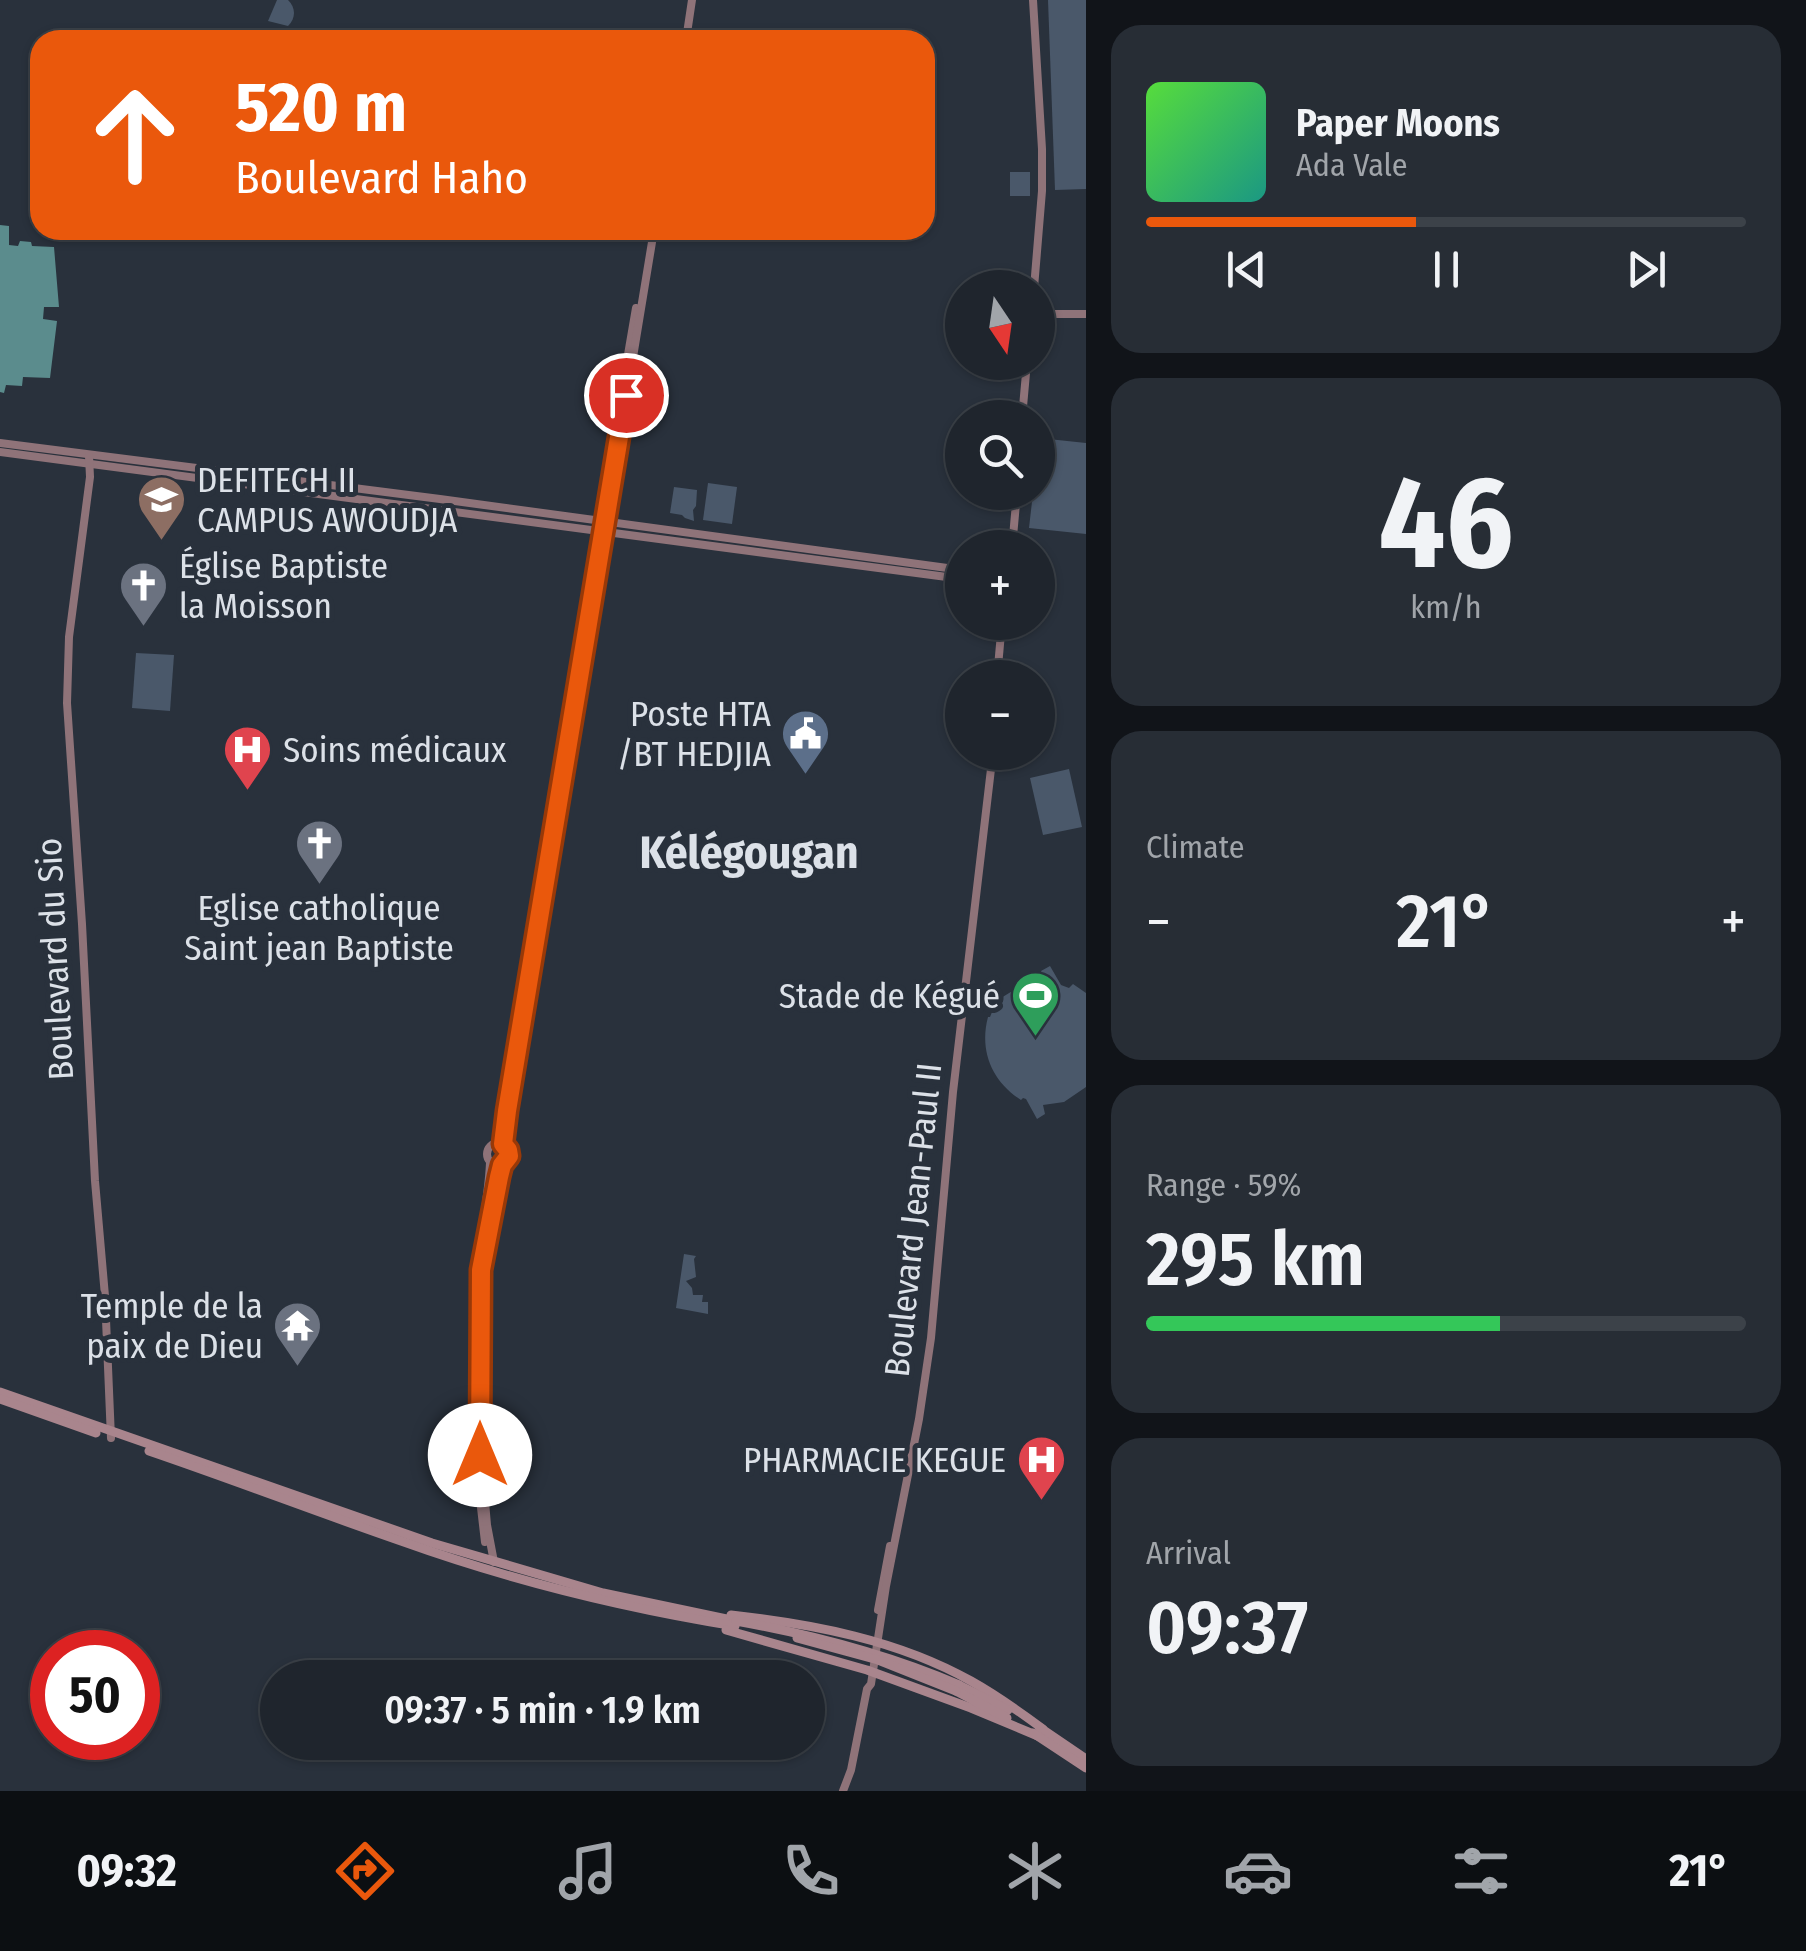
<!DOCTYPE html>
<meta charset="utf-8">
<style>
:root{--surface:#1f252d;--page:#272d35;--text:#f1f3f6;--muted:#a1a5aa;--line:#3c4249;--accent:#ea580c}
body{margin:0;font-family:"Fira Sans Condensed",sans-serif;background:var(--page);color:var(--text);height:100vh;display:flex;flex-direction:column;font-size:38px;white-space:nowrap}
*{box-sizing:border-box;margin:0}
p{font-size:32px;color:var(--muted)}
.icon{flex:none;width:55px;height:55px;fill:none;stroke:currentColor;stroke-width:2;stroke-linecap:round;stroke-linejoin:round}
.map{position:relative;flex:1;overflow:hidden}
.panel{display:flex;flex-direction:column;gap:25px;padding:25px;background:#111419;width:720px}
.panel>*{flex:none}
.top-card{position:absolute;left:30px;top:30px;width:905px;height:210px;border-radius:30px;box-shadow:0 2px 8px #0004,0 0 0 2px var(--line);background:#ea580c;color:#fff;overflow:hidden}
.needle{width:65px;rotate:167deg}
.fabs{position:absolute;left:945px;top:270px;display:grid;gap:20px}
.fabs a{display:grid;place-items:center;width:110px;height:110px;border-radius:50%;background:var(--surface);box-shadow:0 2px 8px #0004,0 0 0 2px var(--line);font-size:50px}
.speed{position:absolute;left:30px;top:1630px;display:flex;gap:20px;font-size:50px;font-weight:700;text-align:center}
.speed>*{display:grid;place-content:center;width:130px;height:130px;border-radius:50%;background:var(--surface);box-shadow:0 2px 8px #0004,0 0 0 2px var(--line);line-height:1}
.speed .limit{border:15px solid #d22;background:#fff;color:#111}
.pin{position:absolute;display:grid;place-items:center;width:85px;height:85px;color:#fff;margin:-42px;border:5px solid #fff;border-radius:50%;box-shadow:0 2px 10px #0007}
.me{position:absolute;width:110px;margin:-55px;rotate:0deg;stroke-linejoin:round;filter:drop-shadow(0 0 8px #0008)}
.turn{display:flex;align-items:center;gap:35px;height:210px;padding:0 40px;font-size:45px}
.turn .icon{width:130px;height:130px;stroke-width:2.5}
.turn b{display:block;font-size:70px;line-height:85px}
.big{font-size:75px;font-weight:600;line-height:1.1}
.panel .card{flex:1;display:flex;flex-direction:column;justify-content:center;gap:15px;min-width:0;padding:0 35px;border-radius:30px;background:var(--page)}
.panel .dial{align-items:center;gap:0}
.dial b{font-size:130px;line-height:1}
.song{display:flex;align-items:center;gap:30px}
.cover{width:120px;height:120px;border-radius:15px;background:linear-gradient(135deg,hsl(110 70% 55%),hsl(170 70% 35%))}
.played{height:10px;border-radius:5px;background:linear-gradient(90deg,var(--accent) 45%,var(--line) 45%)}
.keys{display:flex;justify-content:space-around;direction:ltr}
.heat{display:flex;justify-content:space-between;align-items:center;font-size:55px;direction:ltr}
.charge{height:15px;border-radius:8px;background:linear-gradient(90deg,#34c759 59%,var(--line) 0)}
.trip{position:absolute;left:260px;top:1660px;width:565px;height:100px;border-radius:50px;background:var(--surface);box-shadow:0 2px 8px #0004,0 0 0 2px var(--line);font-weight:600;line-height:100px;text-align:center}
.tabs{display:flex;height:160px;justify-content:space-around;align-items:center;background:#0c0f12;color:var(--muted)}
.tabs .icon{width:70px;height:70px}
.tabs .current{color:var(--accent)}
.tabs b{font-size:45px;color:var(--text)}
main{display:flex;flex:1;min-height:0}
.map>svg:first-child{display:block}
.green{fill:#4a586a}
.water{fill:#5b8c8d}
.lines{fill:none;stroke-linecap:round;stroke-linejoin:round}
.secondary{stroke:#8f7379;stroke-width:8}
.primary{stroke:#a9858d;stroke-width:9}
.primary-bridge{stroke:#a9858d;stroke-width:9}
.route-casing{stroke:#983908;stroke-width:25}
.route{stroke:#ea580c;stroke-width:18}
.labels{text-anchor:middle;stroke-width:10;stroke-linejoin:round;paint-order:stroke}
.poi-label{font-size:35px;fill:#dce1e8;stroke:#29313c;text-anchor:end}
.street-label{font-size:35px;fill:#dce1e8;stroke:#29313c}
.district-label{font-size:45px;font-weight:bold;fill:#dce1e8;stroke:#29313c}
</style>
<main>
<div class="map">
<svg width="1086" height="1791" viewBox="0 0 1086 1791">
<rect width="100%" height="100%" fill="#29313c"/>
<g class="green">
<path d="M277,0H288C296,8 296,18 288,26L268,21Z"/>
<polygon points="1048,0 1086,0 1086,189 1055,190"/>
<rect x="1010" y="172" width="20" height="24"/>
<polygon points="1039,438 1086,443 1086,534 1029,528 1033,493 1038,492"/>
<polygon points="708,483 737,487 732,524 703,520"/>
<polygon points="674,487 697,490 696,506 693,510 694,521 685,518 682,515 670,513"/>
<polygon points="136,653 174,655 170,711 132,708"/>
<polygon points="1069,769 1082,827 1043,835 1030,778"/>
<path d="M1050,966L1061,985L1069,988L1073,984L1086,993V1087L1064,1102L1043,1105L1045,1114L1037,1119L1026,1099L1023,1098L1021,1100C992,1081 979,1051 988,1017H990L992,1012L986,991L996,989L1001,998L1022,985L1044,981L1041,971Z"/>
<polygon points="684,1254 696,1256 694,1259 696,1277 686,1281 692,1288 693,1295 703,1295 702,1302 708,1302 708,1314 676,1308"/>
</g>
<polygon class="water" points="0,225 9,226 9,245 18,246 20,241 31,242 32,246 54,247 59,307 44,307 43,319 57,321 50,378 23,377 22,386 6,385 4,393 0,392"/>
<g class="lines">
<g class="secondary">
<polyline points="1033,0 1042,149 1042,191 1034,288"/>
<polyline points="686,40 692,0"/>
<polyline points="1038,314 1086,314"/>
<polyline points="624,378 636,308"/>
<polyline points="1022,418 1027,362"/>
<polyline points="0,443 440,499 962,570"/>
<polyline points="0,452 962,579"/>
<polyline points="89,456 90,477 69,637 67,703 82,924 95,1181 105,1296 111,1438"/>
<polyline points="1012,548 1017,492"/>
<polyline points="997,678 1002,622"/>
<circle cx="498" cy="1154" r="11"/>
<polyline points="495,1143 504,1102"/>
<polyline points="503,1144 654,230"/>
<path d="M485,1542L475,1456L473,1297C476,1252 488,1208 490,1163"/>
<polyline points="494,1562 487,1525 481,1455 481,1270 493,1204 502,1165"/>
<polyline points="878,1610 890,1546"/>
<polyline points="843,1791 851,1770 867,1689 871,1684 886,1586 919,1419 931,1338 953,1092 993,752"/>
</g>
<g class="primary">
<polyline points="0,1392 432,1543 603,1593 736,1621"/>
<polyline points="0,1399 96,1433"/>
<path d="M149,1451C234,1480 317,1512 401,1541C507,1579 624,1608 735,1626"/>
<path d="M731,1615C813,1624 898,1640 971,1681C996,1695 1020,1712 1043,1729"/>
<polyline points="726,1630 867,1670 971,1708 1038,1736"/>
<polyline points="959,1685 1008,1710"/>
<polyline points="956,1691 1007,1718"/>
<polyline points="1039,1727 1086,1759"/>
<polyline points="1033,1733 1086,1768"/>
</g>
<g class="primary-bridge">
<path d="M736,1621C814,1635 887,1654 959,1685"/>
<polyline points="797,1638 878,1660 956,1691"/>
</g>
</g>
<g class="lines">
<defs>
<polyline id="route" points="480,1455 481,1270 499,1177 502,1165 509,1156 508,1150 503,1144 507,1111 626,395"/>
</defs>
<use href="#route" class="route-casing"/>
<use href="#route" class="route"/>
</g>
<defs>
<symbol id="university-pin" viewBox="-11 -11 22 30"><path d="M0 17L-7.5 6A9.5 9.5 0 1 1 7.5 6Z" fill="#8d6e63" stroke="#29313c"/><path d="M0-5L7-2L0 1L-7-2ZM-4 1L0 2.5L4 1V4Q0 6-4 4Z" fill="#fff"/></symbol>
<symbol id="church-pin" viewBox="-11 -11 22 30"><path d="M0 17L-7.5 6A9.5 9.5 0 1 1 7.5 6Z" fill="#6b7280" stroke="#29313c"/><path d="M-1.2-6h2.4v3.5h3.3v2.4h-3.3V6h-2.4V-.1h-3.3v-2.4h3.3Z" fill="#fff"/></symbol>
<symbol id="civic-pin" viewBox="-11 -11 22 30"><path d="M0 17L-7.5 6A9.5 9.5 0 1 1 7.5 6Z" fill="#5c6f8a" stroke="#29313c"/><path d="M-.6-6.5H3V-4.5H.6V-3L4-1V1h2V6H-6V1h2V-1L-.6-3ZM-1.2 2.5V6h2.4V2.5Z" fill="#fff"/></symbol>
<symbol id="hospital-pin" viewBox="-11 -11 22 30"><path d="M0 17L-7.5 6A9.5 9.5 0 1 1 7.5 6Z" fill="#e0444e" stroke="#29313c"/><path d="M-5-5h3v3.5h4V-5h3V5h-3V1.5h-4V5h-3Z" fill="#fff"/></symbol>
<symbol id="stadium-pin" viewBox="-11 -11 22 30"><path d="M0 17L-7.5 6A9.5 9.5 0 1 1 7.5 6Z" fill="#2e9e5b" stroke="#29313c"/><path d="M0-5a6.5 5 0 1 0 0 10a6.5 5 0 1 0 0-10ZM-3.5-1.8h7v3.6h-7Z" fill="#fff"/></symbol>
<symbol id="temple-pin" viewBox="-11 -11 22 30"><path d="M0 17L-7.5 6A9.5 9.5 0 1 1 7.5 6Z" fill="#6b7280" stroke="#29313c"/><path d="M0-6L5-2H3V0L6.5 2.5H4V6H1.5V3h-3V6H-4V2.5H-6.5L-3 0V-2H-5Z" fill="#fff"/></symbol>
</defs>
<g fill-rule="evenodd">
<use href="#university-pin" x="134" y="472" width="55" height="75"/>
<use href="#church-pin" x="116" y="558" width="55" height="75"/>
<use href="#civic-pin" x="778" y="706" width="55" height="75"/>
<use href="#hospital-pin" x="220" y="722" width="55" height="75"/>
<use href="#church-pin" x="292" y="816" width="55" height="75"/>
<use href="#stadium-pin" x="1008" y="968" width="55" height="75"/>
<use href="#temple-pin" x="270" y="1298" width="55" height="75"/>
<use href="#hospital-pin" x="1014" y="1432" width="55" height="75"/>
</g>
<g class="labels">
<g class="poi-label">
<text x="197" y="492" text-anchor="start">DEFITECH II<tspan x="197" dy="40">CAMPUS AWOUDJA</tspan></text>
<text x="179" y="578" text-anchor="start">Église Baptiste<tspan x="179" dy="40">la Moisson</tspan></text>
<text x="771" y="726">Poste HTA<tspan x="771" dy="40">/BT HEDJIA</tspan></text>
<text x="283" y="762" text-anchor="start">Soins médicaux</text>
<text x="319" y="920" text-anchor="middle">Eglise catholique<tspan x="319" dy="40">Saint jean Baptiste</tspan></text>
<text x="1000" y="1008">Stade de Kégué</text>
<text x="263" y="1318">Temple de la<tspan x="263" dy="40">paix de Dieu</tspan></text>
<text x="1006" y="1472">PHARMACIE KEGUE</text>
</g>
<g class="street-label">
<text transform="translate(55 959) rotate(-93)" y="12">Boulevard du Sio</text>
<text transform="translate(913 1220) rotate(-84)" y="12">Boulevard Jean-Paul II</text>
</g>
<g class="district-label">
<text x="749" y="868">Kélégougan</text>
</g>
</g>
</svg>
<div class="fabs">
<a><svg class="needle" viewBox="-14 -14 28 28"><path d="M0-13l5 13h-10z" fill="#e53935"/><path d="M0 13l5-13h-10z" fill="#a1a5aa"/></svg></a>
<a><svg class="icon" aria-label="search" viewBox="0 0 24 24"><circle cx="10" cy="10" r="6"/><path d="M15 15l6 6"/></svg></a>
<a>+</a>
<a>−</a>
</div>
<div class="speed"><div class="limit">50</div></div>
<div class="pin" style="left:626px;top:395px;background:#d93025"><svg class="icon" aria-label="arrive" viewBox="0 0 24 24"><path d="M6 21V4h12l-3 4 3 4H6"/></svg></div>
<svg class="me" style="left:480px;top:1455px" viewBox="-20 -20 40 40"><circle r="19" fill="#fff"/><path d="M0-13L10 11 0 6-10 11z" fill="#ea580c"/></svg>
<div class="trip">09:37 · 5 min · 1.9 km</div>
<div class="top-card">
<div class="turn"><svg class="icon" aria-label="ahead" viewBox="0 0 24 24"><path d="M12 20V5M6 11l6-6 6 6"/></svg><div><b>520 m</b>Boulevard Haho</div></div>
</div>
</div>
<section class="panel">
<div class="card">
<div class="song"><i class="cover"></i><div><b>Paper Moons</b><p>Ada Vale</p></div></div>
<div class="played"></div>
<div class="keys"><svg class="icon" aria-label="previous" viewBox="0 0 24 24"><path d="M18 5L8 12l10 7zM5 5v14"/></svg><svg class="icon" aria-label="pause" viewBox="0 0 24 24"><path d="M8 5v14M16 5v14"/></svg><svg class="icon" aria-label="next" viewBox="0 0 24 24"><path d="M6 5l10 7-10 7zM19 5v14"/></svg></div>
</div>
<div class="card dial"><b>46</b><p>km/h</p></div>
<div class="card"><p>Climate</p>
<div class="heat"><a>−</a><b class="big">21°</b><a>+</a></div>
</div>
<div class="card"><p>Range · 59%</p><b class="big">295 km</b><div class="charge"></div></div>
<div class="card"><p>Arrival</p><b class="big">09:37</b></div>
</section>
</main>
<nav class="tabs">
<b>09:32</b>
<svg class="icon current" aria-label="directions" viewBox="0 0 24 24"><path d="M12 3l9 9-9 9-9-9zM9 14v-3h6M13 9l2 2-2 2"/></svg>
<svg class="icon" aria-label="music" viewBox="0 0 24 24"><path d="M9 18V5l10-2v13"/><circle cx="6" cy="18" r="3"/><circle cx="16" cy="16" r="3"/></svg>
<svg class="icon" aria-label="phone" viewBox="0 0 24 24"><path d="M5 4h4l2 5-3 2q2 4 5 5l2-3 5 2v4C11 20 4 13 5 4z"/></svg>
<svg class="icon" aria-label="climate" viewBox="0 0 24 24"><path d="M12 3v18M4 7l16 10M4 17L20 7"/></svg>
<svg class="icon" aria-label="car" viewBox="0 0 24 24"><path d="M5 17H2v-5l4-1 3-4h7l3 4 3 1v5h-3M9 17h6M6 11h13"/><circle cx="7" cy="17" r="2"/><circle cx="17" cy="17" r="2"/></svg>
<svg class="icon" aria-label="filters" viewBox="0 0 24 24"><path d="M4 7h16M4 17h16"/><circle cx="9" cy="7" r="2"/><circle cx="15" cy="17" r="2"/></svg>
<b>21°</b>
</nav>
